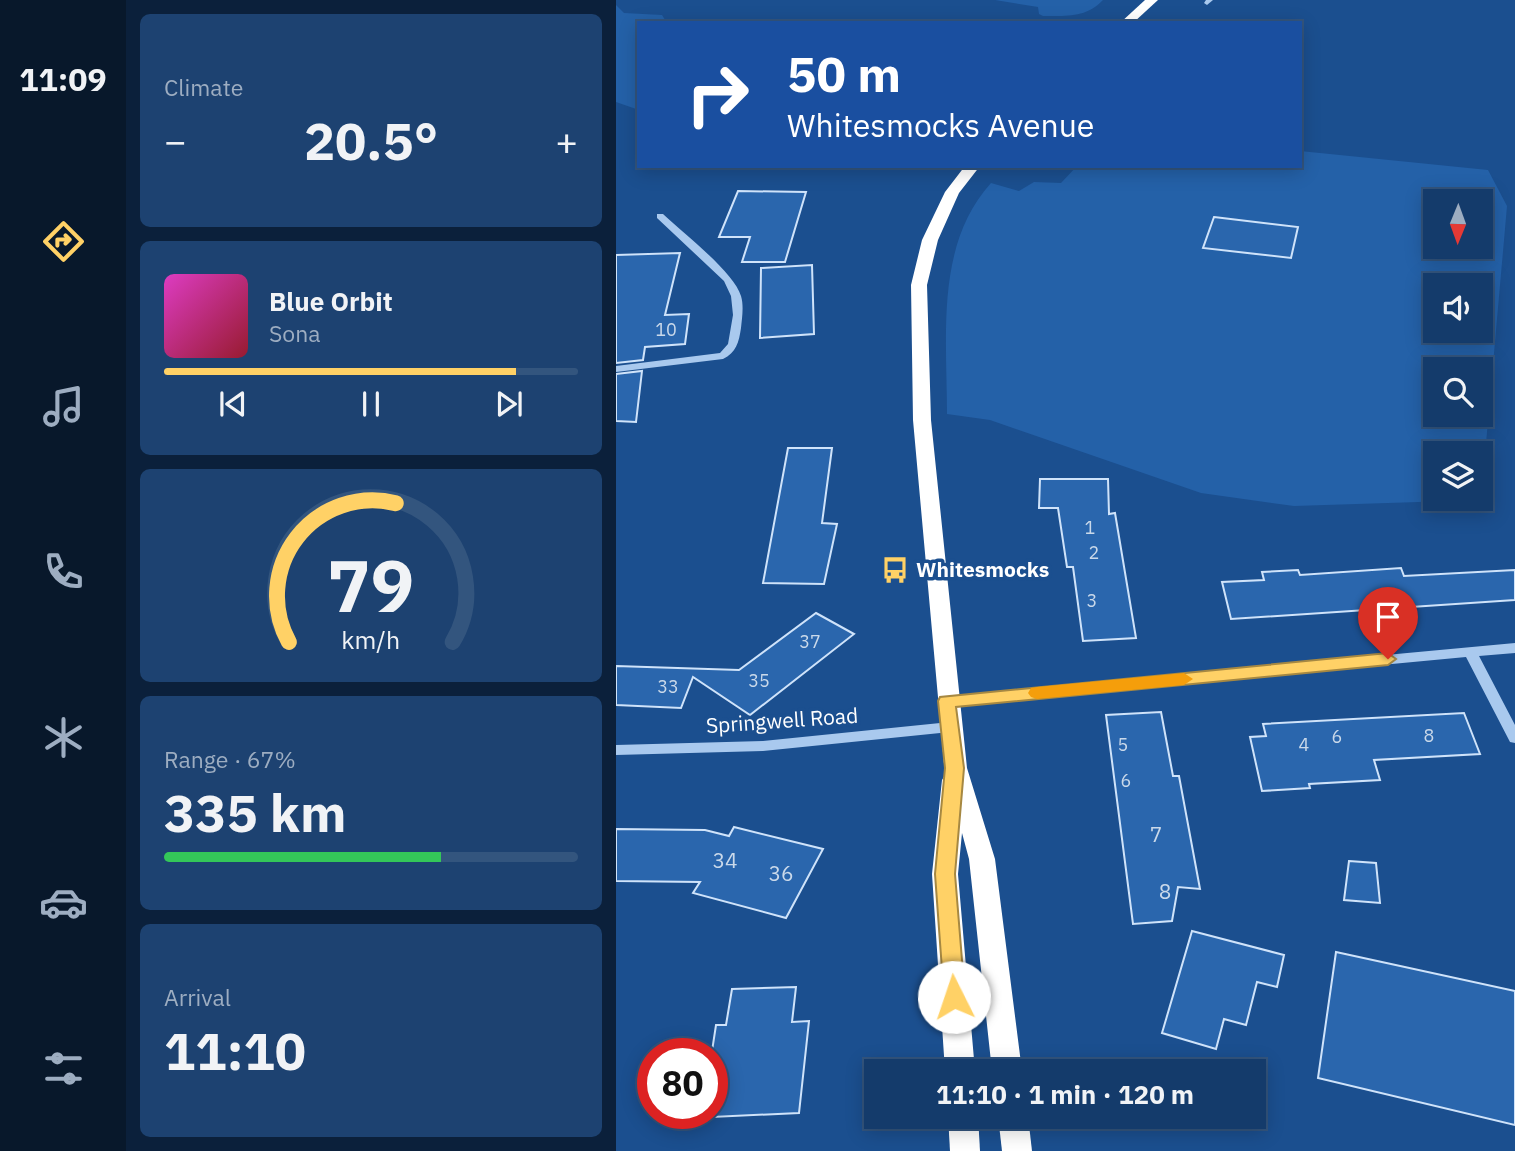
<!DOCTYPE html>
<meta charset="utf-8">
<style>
:root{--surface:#143b6b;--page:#1d4271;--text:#f1f3f6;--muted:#9dadc1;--line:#33557e;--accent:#ffd166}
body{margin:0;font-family:"IBM Plex Sans",sans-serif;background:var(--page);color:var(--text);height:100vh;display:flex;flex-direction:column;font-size:26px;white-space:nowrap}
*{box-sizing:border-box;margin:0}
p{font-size:23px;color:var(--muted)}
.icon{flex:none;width:38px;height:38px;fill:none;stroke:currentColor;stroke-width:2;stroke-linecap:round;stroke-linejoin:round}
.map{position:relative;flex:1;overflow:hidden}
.side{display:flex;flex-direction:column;gap:14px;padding:14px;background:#0b203b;width:490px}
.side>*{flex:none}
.guide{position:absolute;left:21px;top:21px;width:665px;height:147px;border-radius:0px;box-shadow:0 4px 18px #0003,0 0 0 2px var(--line);background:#1a4fa0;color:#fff;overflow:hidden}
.needle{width:46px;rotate:181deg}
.fabs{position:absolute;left:807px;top:189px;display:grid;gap:14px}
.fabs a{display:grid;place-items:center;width:70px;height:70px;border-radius:0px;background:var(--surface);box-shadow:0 4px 18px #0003,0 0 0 2px var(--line);font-size:35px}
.speed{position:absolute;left:21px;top:1038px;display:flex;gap:14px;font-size:35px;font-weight:700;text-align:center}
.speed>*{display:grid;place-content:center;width:91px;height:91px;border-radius:50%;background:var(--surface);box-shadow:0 4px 18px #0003,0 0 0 2px var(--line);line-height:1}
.speed .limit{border:10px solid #d22;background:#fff;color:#111}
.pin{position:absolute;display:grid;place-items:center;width:60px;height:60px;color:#fff;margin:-72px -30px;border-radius:50% 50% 50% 0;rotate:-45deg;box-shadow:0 0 7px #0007}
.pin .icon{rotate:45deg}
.me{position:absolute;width:77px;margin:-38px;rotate:356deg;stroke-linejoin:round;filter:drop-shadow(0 0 5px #0008)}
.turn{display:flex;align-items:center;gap:24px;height:147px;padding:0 35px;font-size:32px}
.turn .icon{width:91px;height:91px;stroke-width:2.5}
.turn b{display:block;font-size:49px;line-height:60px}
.big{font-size:52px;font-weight:700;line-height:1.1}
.side .widget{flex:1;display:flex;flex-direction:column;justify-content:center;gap:10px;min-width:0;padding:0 24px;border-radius:10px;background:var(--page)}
.side .dial{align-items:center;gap:0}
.dial svg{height:182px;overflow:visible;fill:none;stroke:var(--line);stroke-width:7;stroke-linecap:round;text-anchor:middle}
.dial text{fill:var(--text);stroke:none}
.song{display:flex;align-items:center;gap:21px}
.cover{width:84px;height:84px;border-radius:10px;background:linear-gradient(135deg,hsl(310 70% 55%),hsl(350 70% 35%))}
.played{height:7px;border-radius:4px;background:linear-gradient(90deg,var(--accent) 85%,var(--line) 85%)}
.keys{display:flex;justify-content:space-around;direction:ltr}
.heat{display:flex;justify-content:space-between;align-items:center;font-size:38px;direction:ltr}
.charge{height:10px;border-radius:5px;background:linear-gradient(90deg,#34c759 67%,var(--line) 0)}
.trip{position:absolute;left:248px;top:1059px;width:402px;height:70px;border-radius:0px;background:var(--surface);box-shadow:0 4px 18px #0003,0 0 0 2px var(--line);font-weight:700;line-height:70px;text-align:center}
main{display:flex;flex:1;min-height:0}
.dock{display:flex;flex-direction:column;width:126px;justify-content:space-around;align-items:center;background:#08182b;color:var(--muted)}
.dock .icon{width:49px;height:49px}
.dock .selected{color:var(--accent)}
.dock b{font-size:32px;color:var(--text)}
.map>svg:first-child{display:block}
.green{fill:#2461a8;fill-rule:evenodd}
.building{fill:#2a66ad;stroke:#cfe3fa;stroke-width:2}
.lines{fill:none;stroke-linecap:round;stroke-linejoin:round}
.minor{fill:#a9c9ee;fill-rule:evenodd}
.highway{fill:#fff;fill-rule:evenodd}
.route{fill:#ffd166;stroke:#a68842;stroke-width:2}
.slow{fill:#f59e0b}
.labels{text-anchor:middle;stroke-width:7;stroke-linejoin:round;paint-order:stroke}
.number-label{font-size:18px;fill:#cad9ea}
.poi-label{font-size:21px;font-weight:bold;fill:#fff;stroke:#1b4f8f;text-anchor:start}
.street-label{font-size:21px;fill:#fff;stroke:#1b4f8f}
.near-number-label{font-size:21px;fill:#cad9ea}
</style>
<main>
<nav class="dock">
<b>11:09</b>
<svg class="icon selected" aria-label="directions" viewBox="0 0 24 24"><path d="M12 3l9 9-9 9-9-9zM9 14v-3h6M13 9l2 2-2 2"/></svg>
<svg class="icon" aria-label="music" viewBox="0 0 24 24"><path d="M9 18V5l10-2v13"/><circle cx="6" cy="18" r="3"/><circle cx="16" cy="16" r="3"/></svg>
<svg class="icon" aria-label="phone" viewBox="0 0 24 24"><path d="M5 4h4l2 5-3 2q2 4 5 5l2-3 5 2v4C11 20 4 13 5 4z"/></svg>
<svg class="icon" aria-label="climate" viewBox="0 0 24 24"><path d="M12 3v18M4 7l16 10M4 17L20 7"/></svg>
<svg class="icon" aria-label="car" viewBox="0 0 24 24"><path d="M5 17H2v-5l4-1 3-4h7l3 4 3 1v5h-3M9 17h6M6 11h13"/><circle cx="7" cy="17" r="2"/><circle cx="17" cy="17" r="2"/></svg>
<svg class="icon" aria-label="filters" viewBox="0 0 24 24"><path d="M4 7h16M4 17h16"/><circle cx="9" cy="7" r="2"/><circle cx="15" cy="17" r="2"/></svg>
</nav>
<section class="side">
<div class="widget"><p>Climate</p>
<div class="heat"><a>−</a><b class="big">20.5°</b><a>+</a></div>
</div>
<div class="widget">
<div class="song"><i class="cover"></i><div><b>Blue Orbit</b><p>Sona</p></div></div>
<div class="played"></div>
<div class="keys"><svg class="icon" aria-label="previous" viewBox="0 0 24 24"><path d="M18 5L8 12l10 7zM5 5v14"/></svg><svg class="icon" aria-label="pause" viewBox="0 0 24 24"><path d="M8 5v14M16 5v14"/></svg><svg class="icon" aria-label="next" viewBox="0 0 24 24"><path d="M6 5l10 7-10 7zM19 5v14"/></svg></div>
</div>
<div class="widget dial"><svg viewBox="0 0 100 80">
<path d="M14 69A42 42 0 1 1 86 69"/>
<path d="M14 69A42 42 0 0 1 61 8" stroke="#ffd166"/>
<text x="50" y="56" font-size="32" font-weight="700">79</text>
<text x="50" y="72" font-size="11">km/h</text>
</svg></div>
<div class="widget"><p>Range · 67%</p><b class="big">335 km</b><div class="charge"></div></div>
<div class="widget"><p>Arrival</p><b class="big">11:10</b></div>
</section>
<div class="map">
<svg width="899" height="1151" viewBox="0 0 899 1151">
<rect width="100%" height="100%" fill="#1b4f8f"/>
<g class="green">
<path d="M379,0H487C470,18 450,16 427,16L423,14L422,7Z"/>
<polygon points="0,5 8,13 46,15 51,23 23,23 23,110 0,102"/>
<path d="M684,151L872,170L891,206L865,500L678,506L585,493L374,420L331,414C331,336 319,245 375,183L403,191L418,182L445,183L461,166H684ZM819,201H864V247H819ZM819,285H864V331H819ZM819,369H864V415H819ZM819,453H864V499H819Z"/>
</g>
<g class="building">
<polygon points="122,191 190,192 169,262 126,262 134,237 103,237"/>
<polygon points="598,217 682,227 675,258 587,248"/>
<polygon points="64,253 49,315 73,314 69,344 29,347 27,360 0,363 0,255"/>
<polygon points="196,265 198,334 144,338 145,268"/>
<polygon points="26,371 20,422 0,421 0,374"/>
<polygon points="172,448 216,448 206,523 221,524 208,584 147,583"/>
<polygon points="424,479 492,479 493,514 499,513 520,638 467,641 457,567 451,567 442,508 423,508"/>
<polygon points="785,568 788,576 899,570 899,600 615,619 606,582 648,580 646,572 682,570 684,575"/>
<polygon points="200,613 238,634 134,715 77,677 65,708 0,705 0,666 123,670"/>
<polygon points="545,712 557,776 563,776 584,889 562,887 556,921 517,924 490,715"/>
<polygon points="848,713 864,754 758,760 764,780 693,784 694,788 646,791 634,737 650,736 647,724"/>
<polygon points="118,827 207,849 170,918 77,893 84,882 0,881 0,829 89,830 113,836"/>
<polygon points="733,861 760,863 764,903 728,900"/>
<polygon points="576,931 668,955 661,987 641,982 630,1025 608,1019 600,1049 546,1033"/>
<polygon points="720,952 899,991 899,1125 702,1078"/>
<polygon points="180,987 176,1022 193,1021 183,1113 96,1117 96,1051 100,1025 110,1025 116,989"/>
</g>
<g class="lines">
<g class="minor">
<polygon points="590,0 597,0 591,5 588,3"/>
<path d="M41,214H47C67,233 118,272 125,296C128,306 126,318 125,328C123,342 120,353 107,359L0,372V366L104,353L112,344L117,315L115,296L108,281L41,218Z"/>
<polygon points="899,643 899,653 863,656 899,725 899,743 894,742 850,657 331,706 326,704 324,701 326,698 331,696"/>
<polygon points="334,722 339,723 341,727 339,731 334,732 147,751 0,755 0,745 147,741"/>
</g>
<g class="highway">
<polygon points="529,0 542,0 517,23 504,23"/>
<polygon points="349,166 364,166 343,193 322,240 311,285 315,420 351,768 379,859 406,1071 376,1071 353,859 346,833 342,874 359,1071 329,1071 316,874 326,780 329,775 297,420 295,285 306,240 329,192"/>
<polygon points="332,1116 362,1116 364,1151 334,1151"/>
<polygon points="382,1116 412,1116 416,1151 386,1151"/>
</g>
</g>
<polygon class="route" points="772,653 780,659 772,665 340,707 348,768 339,874 349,997 346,1004 338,1007 331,1004 328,997 319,874 329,768 322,701 324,697"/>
<polygon class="slow" points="568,673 577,679 568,685 421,699 415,697 412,693 415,688 421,687"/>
<defs>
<symbol id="bus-bare" viewBox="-9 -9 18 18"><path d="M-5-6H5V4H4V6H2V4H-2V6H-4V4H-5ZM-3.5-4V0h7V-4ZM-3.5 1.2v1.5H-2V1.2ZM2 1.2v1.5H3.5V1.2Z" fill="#ffd166" stroke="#1b4f8f" stroke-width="2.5" paint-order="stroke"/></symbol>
</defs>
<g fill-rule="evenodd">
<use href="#bus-bare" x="260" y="551" width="38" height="38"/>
</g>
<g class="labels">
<g class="number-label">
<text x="50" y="336">10</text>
<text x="474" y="534">1</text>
<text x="478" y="559">2</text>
<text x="476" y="607">3</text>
<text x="194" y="648">37</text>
<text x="143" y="687">35</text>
<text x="52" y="693">33</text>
<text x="813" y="742">8</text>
<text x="721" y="743">6</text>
<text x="507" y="751">5</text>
<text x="688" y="751">4</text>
<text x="510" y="787">6</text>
</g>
<g class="poi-label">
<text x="300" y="577">Whitesmocks</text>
</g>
<g class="street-label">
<text transform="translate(166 721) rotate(-4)" y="7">Springwell Road</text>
</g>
<g class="near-number-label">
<text x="540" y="842">7</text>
<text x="109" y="868">34</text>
<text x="165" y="881">36</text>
<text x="549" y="899">8</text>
</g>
</g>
</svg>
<div class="fabs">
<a><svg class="needle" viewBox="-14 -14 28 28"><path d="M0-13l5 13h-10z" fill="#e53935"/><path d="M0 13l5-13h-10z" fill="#9dadc1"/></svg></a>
<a><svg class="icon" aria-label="sound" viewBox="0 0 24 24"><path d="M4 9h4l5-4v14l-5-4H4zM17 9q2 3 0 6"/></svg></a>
<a><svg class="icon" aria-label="search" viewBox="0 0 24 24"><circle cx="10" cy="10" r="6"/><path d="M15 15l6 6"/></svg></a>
<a><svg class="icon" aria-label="layers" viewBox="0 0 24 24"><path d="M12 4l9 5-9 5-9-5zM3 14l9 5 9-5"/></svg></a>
</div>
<div class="speed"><div class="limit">80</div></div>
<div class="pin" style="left:772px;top:659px;background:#d93025"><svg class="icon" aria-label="arrive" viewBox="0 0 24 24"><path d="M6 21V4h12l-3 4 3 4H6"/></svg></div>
<svg class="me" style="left:338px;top:997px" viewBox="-20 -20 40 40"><circle r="19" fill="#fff"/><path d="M0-13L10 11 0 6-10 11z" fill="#ffd166"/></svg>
<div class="trip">11:10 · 1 min · 120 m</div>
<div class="guide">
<div class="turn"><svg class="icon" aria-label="right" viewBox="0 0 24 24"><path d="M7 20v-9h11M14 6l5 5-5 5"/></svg><div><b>50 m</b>Whitesmocks Avenue</div></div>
</div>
</div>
</main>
